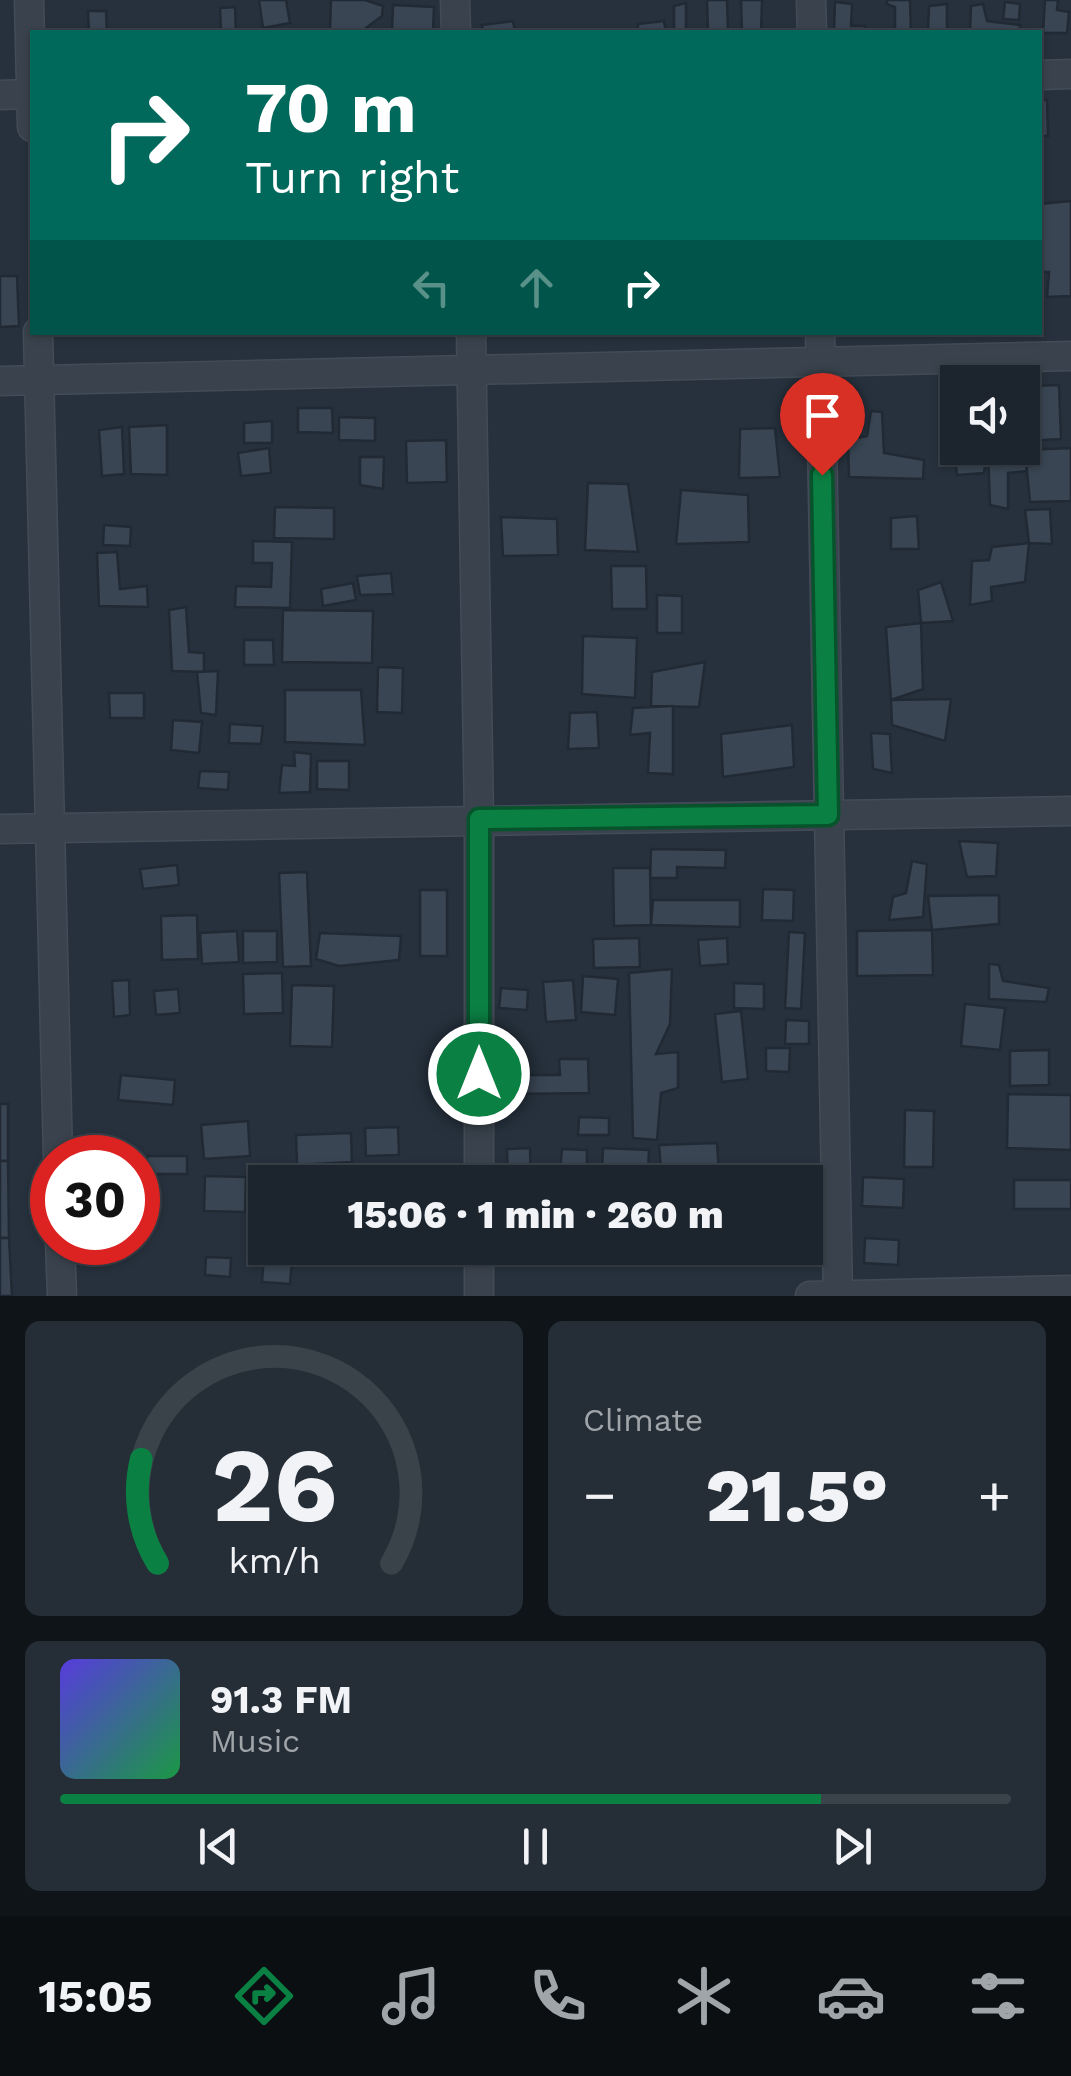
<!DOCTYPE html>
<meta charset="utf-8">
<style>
:root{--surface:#1c252e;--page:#252d36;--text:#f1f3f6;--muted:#a0a5aa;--line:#3a424a;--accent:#0b8043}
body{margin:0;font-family:"Work Sans",sans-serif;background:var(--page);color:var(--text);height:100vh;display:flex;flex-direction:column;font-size:38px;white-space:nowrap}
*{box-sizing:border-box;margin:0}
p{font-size:32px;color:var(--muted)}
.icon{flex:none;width:55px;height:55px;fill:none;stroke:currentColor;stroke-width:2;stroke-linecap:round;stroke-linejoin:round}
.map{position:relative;height:1296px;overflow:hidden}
.drawer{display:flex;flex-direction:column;gap:25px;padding:25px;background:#0f1419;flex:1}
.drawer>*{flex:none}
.banner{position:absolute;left:30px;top:30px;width:1012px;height:305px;border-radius:0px;box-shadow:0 2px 8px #0004,0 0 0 2px var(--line);background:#00695c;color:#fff;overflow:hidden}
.buttons{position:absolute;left:940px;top:365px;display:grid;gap:20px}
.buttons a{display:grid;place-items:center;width:100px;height:100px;border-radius:0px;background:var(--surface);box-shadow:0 2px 8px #0004,0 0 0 2px var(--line);font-size:50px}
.speed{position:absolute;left:30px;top:1135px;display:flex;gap:20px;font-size:50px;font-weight:700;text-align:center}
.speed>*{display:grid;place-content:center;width:130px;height:130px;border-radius:50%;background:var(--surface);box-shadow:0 2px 8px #0004,0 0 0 2px var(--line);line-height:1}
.speed .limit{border:15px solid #d22;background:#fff;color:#111}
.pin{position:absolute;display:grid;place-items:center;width:85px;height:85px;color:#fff;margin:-102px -42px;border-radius:50% 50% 50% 0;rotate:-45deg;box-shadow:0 0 10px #0007}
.pin .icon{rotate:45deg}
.me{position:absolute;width:110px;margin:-55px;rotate:0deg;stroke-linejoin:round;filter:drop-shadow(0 0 8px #0008)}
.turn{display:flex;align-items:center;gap:35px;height:210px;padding:0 50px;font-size:45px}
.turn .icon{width:130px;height:130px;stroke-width:2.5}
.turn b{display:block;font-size:70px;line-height:85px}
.lanes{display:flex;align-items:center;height:95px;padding:0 50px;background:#0003;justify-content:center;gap:50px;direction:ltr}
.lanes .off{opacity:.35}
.big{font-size:75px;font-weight:800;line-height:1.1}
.drawer .tile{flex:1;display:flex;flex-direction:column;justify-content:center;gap:15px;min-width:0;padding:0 35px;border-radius:15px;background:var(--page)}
.drawer .dial{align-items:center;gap:0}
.dial svg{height:260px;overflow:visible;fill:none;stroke:var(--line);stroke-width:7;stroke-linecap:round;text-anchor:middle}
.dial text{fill:var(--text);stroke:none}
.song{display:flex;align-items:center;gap:30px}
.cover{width:120px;height:120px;border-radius:15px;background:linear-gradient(135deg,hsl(250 70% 55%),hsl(140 70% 35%))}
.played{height:10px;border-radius:5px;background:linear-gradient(90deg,var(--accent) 80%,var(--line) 80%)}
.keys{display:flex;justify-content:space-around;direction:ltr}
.heat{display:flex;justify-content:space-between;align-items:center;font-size:55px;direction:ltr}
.drawer .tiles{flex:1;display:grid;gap:25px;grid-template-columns:1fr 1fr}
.tile:last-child{grid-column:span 2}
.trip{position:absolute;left:248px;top:1165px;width:575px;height:100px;border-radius:0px;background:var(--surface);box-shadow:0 2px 8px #0004,0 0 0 2px var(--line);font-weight:800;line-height:100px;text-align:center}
.tabs{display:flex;height:160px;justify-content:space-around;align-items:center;background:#0b0f12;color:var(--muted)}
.tabs .icon{width:70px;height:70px}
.tabs .selected{color:var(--accent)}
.tabs b{font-size:45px;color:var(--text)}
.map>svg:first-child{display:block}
.building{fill:#394553;stroke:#212a34;stroke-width:2.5}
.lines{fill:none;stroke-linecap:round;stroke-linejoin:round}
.street-casing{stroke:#434c56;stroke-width:31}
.street{stroke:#3a434d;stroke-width:28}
.route-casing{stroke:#07532c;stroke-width:25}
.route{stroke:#0b8043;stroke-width:18}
</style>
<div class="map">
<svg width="1071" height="1296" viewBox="0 0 1071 1296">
<rect width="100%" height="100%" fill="#26313d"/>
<g class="building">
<polygon points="259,0 286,0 290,23 263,28"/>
<polygon points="331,0 365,0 383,6 382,16 362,31 330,30"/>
<polygon points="707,0 727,0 728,32 708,32"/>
<polygon points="741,0 762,0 761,32 742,32"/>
<polygon points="887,0 910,0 911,32 895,32 895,7 887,4"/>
<polygon points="1045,0 1058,0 1057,10 1069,12 1067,33 1043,33"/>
<polygon points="835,2 852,4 851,26 865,26 864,32 834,32"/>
<polygon points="1005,2 1020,4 1019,20 1003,19"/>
<polygon points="686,3 686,29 674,32 674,6"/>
<polygon points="947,4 947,32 928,32 929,6"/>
<polygon points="983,4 987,21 1020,25 1019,32 970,32 971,6"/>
<polygon points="393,5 434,7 433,32 392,32"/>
<polygon points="235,7 236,32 221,32 220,8"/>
<polygon points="88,11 106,11 107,32 89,32"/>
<polygon points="513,21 515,32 483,32 482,25"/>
<polygon points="664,21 666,32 638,32 638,24"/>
<polygon points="1040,100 1047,100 1048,136 1040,136"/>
<polygon points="1071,201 1071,296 1047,297 1049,272 1040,272 1040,204"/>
<polygon points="0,276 17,276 19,326 0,327"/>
<polygon points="1059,385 1061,439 1026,441 1024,399 1032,399 1031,386"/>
<polygon points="298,408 332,408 333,433 298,432"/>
<polygon points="871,411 882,412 884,453 924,460 923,479 849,477 848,440 867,436"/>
<polygon points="339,417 375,418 375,441 339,440"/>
<polygon points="272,421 272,443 244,443 244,423"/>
<polygon points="167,425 167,475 131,474 129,427"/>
<polygon points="122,427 124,474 102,476 99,430"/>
<polygon points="775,428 780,477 739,478 740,429"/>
<polygon points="446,440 447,482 407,483 406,441"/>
<polygon points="954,445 958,448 987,448 984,473 957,475"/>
<polygon points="269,448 271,473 241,476 238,453"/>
<polygon points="988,448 1025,450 1027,471 1008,473 1008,509 990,505"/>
<polygon points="1071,448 1071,501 1030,502 1025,450"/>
<polygon points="360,457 384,457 383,489 360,485"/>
<polygon points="588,483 628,484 638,552 585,550"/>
<polygon points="681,490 748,495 749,542 676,544"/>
<polygon points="275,507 334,508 334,539 274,538"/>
<polygon points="1050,509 1052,544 1029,543 1025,510"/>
<polygon points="917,516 919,549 891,549 891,518"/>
<polygon points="501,517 557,519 558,555 503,556"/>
<polygon points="104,525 131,527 130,546 103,545"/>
<polygon points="253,541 292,542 290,608 235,607 236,586 271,587 272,563 253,563"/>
<polygon points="1029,543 1025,582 991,587 992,601 970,605 972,561 989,560 992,547"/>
<polygon points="117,552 120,589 147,586 148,607 99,606 97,553"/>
<polygon points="611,566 646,566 647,609 612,609"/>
<polygon points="391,573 393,594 360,595 357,576"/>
<polygon points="941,582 953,621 921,623 918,590"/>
<polygon points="353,583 356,600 323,606 321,589"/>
<polygon points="657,595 682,596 682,633 657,633"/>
<polygon points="186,607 189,652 204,653 204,672 172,671 169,610"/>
<polygon points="283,610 373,611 372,663 282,662"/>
<polygon points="921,623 923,689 891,700 886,627"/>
<polygon points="583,636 637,638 635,698 582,694"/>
<polygon points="244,640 273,640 274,665 244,665"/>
<polygon points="705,662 699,707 651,706 652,672"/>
<polygon points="378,667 403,668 402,713 377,712"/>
<polygon points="218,671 216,715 201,713 197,672"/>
<polygon points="285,690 361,690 365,745 285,742"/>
<polygon points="109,693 144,693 144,718 110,718"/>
<polygon points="951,699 945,741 892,725 891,700"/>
<polygon points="673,706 673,774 648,773 650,733 630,735 633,708"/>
<polygon points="597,712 599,748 568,749 570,713"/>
<polygon points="173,720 202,722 199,753 171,750"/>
<polygon points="230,724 263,726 261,744 229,743"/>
<polygon points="792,725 794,767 723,777 721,734"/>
<polygon points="871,733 890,734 892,773 873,769"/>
<polygon points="294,752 311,754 310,792 279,793 282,765 295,766"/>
<polygon points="317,761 349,761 349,790 317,789"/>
<polygon points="200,771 229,772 228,790 198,788"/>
<polygon points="959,841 998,843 996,876 967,877"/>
<polygon points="651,849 726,850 725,868 677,867 677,878 650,878"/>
<polygon points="912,861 927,864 923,917 889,920 893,897 906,893"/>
<polygon points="177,865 179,885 143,889 140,869"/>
<polygon points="613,868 650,868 651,925 614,926"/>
<polygon points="307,872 311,966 283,967 279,873"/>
<polygon points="763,889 794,890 793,921 762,920"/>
<rect x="420" y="890" width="27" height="66"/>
<polygon points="999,895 999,924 932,930 928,896"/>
<polygon points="653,900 740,900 740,927 651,925"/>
<polygon points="197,915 198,959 162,960 161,916"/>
<polygon points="932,930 933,975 857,976 857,931"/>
<polygon points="237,931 239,962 202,964 200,933"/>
<polygon points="243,931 277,931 277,962 243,963"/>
<polygon points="789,932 805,933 801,1009 785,1008"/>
<polygon points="320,933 401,936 399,960 339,966 316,959"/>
<polygon points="639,938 640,967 594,968 593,939"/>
<polygon points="727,938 728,964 700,966 698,940"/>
<polygon points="989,964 999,965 1003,981 1049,988 1046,1002 989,999"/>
<polygon points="672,969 670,1024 656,1054 678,1052 678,1088 661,1093 657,1140 633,1138 629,973"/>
<polygon points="282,973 283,1013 244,1014 243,974"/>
<polygon points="583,976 618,979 615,1015 581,1012"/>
<polygon points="129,980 130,1015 114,1017 112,981"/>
<polygon points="573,980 576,1020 546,1022 543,982"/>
<polygon points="734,983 764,984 764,1009 734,1008"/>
<polygon points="292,985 334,986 332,1047 290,1046"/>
<polygon points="501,988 528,990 527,1010 499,1008"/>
<polygon points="178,989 180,1013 156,1015 154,991"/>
<polygon points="965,1004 1005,1008 1000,1050 961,1046"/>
<polygon points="741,1011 748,1079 722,1082 715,1014"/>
<polygon points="786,1020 809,1021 809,1044 785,1044"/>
<polygon points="766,1048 790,1048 789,1072 766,1071"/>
<polygon points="1049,1050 1049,1085 1010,1086 1010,1051"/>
<polygon points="559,1059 588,1059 589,1093 514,1094 513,1075 560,1075"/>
<polygon points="121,1075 175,1080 173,1105 118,1100"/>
<polygon points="1008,1094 1071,1095 1071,1150 1007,1148"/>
<rect x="0" y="1104" width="8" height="57"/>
<polygon points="905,1110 934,1111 933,1167 904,1167"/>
<polygon points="579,1117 609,1118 609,1135 578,1135"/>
<polygon points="248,1121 250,1156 204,1159 201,1125"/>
<polygon points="398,1127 399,1155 366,1156 365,1128"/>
<polygon points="351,1133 352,1162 297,1165 296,1135"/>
<polygon points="717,1143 719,1174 684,1176 685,1182 662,1182 659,1145"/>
<polygon points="530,1148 531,1182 508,1182 507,1149"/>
<polygon points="603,1148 649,1150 648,1172 662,1172 662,1182 638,1182 638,1174 602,1173"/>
<polygon points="562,1149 587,1150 587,1182 559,1182"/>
<rect x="147" y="1156" width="40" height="18"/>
<polygon points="0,1161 8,1161 9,1238 0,1238"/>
<polygon points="260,1173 291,1176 290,1182 265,1182 265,1204 257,1204"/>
<polygon points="205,1176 246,1177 245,1212 204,1211"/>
<polygon points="863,1177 904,1179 903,1208 862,1206"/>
<rect x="1014" y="1180" width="57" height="29"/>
<polygon points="0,1238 9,1238 12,1296 0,1296"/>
<polygon points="805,1238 809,1238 810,1260 762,1260 762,1248 805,1248"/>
<polygon points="865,1238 899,1240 898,1265 864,1263"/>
<polygon points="265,1242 265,1248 293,1248 290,1284 262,1282"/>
<polygon points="529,1248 586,1248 586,1257 528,1261"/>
<polygon points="206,1257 231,1258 230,1277 205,1275"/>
</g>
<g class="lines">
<defs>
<g id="street">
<polyline points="29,0 32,127"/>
<polyline points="455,0 456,32"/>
<polyline points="811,0 812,32"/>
<polyline points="1040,75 1071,74"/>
<polyline points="0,95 32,94"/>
<polyline points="38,332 58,1158"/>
<polyline points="471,332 479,819 479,1182"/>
<polyline points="820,332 838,1296"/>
<polyline points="0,381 1071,356"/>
<polyline points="0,829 1071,811"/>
<polyline points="60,1242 62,1296"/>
<polyline points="479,1296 479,1248"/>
<polyline points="810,1296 1071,1290"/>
</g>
</defs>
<use href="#street" class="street-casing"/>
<use href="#street" class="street"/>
</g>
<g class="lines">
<defs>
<polyline id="route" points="479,1074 479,819 828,815 822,475"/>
</defs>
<use href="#route" class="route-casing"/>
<use href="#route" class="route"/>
</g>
</svg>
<div class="buttons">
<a><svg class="icon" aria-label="sound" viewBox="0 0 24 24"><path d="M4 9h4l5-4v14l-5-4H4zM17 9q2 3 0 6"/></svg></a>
</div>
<div class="speed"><div class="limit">30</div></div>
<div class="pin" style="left:822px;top:475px;background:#d93025"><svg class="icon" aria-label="arrive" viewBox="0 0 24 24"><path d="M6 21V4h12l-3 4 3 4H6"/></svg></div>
<svg class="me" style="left:479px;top:1074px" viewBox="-20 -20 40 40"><circle r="17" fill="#0b8043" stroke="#fff" stroke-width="3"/><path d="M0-11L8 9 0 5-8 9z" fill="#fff"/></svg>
<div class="trip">15:06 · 1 min · 260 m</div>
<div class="banner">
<div class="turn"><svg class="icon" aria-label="right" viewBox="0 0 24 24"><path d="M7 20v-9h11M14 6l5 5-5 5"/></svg><div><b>70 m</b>Turn right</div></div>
<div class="lanes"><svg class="icon off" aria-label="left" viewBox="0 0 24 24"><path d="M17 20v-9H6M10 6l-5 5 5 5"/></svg><svg class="icon off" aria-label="ahead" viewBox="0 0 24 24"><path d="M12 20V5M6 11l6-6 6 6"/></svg><svg class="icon" aria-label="right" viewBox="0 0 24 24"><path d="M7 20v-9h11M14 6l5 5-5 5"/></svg></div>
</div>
</div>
<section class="drawer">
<div class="tiles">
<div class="tile dial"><svg viewBox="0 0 100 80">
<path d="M14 69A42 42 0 1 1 86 69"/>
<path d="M14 69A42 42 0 0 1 9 37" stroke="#0b8043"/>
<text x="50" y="56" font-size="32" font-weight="700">26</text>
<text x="50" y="72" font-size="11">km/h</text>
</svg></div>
<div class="tile"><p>Climate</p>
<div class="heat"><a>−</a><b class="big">21.5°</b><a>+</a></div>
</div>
<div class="tile">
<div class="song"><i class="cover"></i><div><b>91.3 FM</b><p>Music</p></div></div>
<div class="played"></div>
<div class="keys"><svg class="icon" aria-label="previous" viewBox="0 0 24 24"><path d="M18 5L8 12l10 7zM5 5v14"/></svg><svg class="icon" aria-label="pause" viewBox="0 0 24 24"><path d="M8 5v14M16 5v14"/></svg><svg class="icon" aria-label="next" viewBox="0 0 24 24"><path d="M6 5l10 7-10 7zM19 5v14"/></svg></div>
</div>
</div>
</section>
<nav class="tabs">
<b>15:05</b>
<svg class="icon selected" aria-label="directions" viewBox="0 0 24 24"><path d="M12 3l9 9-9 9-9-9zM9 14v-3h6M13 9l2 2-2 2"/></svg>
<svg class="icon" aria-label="music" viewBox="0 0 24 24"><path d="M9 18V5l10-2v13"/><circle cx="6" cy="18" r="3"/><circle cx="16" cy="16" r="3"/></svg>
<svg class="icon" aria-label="phone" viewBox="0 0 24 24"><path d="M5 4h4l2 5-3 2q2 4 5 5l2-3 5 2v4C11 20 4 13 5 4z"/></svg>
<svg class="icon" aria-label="climate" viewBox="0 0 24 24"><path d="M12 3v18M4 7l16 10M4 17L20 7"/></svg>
<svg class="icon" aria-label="car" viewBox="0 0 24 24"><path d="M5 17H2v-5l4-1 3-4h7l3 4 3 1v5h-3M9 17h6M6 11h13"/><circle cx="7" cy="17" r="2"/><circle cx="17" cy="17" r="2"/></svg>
<svg class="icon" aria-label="filters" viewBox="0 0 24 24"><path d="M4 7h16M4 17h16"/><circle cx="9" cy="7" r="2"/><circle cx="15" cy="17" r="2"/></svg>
</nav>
